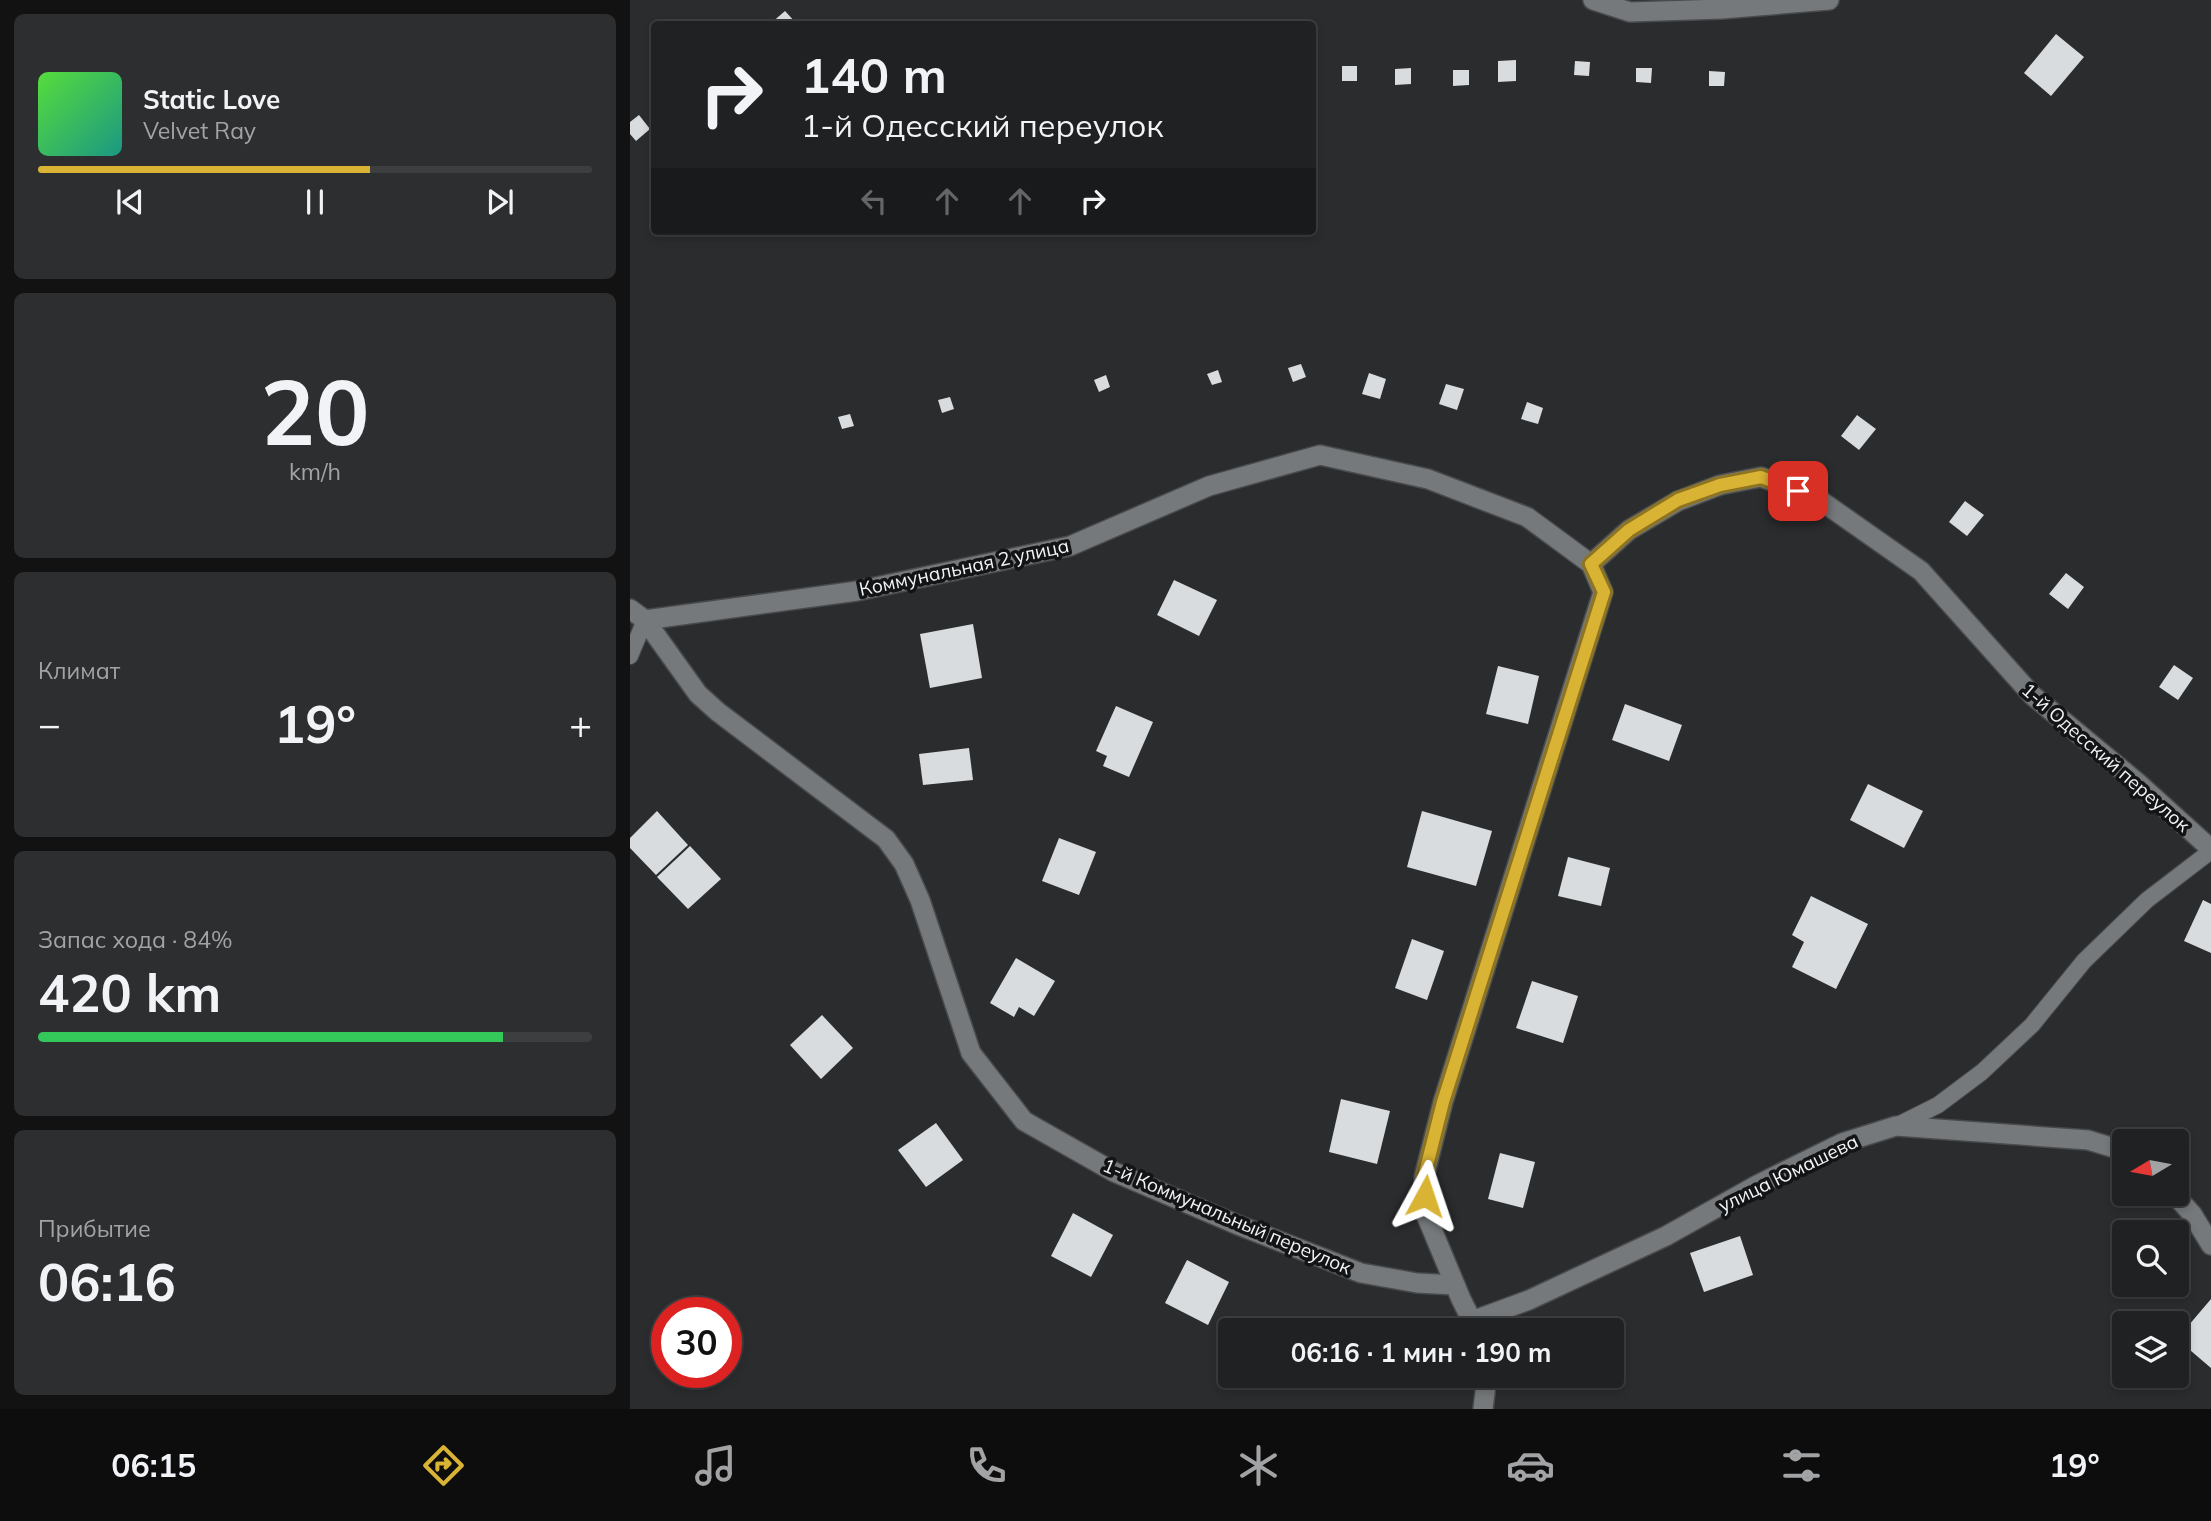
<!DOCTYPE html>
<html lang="ru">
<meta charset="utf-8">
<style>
:root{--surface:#202122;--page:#2d2e2f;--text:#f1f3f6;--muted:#a2a3a5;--line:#3d3e40;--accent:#d9b334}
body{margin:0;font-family:Mulish,sans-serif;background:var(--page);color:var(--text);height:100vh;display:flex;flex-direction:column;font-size:26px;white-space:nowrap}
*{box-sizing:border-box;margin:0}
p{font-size:23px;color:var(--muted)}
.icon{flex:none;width:38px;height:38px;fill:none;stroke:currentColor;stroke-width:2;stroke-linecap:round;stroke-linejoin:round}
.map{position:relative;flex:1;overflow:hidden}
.panel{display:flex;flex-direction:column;gap:14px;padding:14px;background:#121213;width:630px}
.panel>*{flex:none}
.guide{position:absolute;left:21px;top:21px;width:665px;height:214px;border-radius:7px;box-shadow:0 4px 10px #0003,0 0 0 2px var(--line);background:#202122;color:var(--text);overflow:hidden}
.needle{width:46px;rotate:260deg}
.fabs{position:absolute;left:1482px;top:1129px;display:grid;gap:14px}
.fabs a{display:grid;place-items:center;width:77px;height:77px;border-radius:7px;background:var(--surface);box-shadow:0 4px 10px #0003,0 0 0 2px var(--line);font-size:35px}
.speed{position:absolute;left:21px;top:1297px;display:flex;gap:14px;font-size:35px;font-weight:700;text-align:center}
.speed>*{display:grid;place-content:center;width:91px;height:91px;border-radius:50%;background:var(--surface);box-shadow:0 4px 10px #0003,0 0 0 2px var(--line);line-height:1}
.speed .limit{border:10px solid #d22;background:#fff;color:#111}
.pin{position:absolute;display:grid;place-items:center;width:60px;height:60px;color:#fff;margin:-30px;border-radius:14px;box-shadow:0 4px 10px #0006}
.me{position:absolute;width:77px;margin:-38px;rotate:5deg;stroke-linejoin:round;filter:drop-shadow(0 0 5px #0008)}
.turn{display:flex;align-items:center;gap:24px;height:147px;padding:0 35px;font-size:32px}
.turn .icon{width:91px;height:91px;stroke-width:2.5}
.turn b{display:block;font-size:49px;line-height:60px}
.lanes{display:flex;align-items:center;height:66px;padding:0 35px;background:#0003;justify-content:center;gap:35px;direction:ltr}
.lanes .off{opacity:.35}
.big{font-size:52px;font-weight:700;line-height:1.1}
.panel .tile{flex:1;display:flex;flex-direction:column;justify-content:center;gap:10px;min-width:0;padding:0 24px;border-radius:10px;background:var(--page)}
.panel .dial{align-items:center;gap:0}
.dial b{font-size:91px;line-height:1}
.song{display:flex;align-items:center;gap:21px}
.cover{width:84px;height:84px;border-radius:10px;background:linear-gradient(135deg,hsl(110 70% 55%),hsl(170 70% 35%))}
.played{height:7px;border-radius:4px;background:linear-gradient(90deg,var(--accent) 60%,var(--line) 60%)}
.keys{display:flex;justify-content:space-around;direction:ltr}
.heat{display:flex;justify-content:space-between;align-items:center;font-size:38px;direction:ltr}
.charge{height:10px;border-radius:5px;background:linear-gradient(90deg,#34c759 84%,var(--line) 0)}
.trip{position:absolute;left:588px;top:1318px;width:406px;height:70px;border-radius:7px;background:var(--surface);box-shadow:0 4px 10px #0003,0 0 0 2px var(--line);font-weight:700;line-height:70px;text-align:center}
.dock{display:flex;height:112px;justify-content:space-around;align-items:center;background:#0d0d0e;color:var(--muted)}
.dock .icon{width:49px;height:49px}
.dock .current{color:var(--accent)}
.dock b{font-size:32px;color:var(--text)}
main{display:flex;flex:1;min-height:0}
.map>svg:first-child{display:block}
.building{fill:#d9dcde}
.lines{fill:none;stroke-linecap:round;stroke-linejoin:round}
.service-casing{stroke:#484a4c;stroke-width:18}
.minor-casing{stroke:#484a4c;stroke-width:22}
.service{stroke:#76797b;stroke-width:16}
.minor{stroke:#76797b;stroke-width:19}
.route-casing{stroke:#8d7422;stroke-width:18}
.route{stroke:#d9b334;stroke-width:12}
.labels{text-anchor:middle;stroke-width:7;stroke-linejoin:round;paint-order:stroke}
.street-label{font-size:19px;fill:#f3f4f6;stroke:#131415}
</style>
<main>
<section class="panel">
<div class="tile">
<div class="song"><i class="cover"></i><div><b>Static Love</b><p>Velvet Ray</p></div></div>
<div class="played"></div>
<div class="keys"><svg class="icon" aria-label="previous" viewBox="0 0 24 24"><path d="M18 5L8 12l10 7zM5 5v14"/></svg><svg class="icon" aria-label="pause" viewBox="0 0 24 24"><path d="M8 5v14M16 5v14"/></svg><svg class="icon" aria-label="next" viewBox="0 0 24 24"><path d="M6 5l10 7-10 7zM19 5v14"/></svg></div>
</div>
<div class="tile dial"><b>20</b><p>km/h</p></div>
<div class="tile"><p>Климат</p>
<div class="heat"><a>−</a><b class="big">19°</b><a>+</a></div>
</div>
<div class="tile"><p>Запас хода · 84%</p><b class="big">420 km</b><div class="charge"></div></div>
<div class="tile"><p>Прибытие</p><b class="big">06:16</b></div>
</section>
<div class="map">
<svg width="1581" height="1409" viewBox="0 0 1581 1409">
<rect width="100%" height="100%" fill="#2a2c2e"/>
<g class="building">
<polygon points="155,11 167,24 140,24"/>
<polygon points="1426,34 1454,57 1421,96 1394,73"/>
<polygon points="886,60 886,81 868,82 868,61"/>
<polygon points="945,61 960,62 959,76 944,75"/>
<rect x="712" y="66" width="15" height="15"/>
<polygon points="781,68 781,84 765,85 765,69"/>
<polygon points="1006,68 1022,68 1021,83 1006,82"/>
<polygon points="823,70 839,70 839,85 823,86"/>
<polygon points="1079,71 1095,72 1094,86 1079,86"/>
<polygon points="9,115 20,129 6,141 0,134 0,122"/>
<polygon points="671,364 676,377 663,382 658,368"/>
<polygon points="588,370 592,382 582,385 577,374"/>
<polygon points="739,373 756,379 750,399 732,394"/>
<polygon points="476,375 480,387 469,392 464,380"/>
<polygon points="816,384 834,389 827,410 809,404"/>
<polygon points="320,397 324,409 312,413 308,400"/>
<polygon points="897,402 913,408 908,424 891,419"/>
<polygon points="220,414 224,426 212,429 208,417"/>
<polygon points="1227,415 1246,429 1229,450 1211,436"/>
<polygon points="1335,501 1354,515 1337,536 1319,522"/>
<polygon points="1436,573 1454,587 1438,609 1419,594"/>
<polygon points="544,580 587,600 569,636 527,615"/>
<polygon points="343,624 352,678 300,688 290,634"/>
<polygon points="1544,665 1563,678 1548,700 1529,687"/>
<polygon points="868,666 909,676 898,724 856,714"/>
<polygon points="995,704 1052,725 1039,761 982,740"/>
<polygon points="486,706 523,722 499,777 473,766 477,756 466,751"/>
<polygon points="339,748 343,780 293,785 289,754"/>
<polygon points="1238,784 1293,811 1274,848 1220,820"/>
<polygon points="27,811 58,845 26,875 0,848 0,838"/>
<polygon points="792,811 862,831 846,886 777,867"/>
<polygon points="429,838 466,852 449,895 412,881"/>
<polygon points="60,846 91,879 58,909 27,877"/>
<polygon points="938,857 980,868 971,906 928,896"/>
<polygon points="1181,896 1238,924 1206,989 1162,967 1174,942 1162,935"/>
<polygon points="1573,900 1581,904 1581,953 1554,941"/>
<polygon points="782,939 814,951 797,1000 765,988"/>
<polygon points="386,958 425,981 404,1016 389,1007 384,1017 360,1003"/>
<polygon points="902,981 948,996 933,1043 886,1028"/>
<polygon points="192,1015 223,1048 191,1079 160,1045"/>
<polygon points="711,1099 760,1111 747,1164 699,1152"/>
<polygon points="306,1123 333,1160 296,1187 268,1150"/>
<polygon points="870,1153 905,1162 893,1208 858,1199"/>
<polygon points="443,1213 483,1235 461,1277 421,1256"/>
<polygon points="1110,1236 1123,1275 1074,1292 1060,1253"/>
<polygon points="557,1260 599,1282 578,1325 535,1303"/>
<polygon points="1581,1299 1581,1368 1547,1339"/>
</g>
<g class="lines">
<defs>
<g id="service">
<polyline points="0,656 15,620"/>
<polyline points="1266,1126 1308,1105 1352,1072 1402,1025 1454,961 1517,900 1581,851"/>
</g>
<g id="minor">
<polyline points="963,0 1000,12 1092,9 1199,0"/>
<polyline points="961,564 999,530 1048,501 1090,485 1131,477 1187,498 1291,571 1402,695 1508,783 1581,849"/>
<polyline points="0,609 15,620 68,694 88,712 256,839 274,864 290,900 341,1053 394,1121 484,1172 608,1225 731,1273 787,1283 825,1285"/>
<polyline points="15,620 227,591 440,546 579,486 690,455 798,479 897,517 961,564 973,592 813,1102 794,1177 796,1215 831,1299 842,1321 849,1330"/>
<polyline points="1544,1194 1562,1214 1581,1245"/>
<polyline points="842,1321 899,1300 1036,1236 1127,1185 1212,1143 1266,1126 1458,1140 1494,1151"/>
<polyline points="853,1409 857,1376"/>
</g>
</defs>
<use href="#service" class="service-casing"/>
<use href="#minor" class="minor-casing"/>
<use href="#service" class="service"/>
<use href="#minor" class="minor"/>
</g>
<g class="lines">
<defs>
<polyline id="route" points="795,1196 794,1177 813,1102 974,592 961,564 999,530 1048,500 1090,485 1131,477 1168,491"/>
</defs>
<use href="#route" class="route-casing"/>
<use href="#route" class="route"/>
</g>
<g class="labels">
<g class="street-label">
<text transform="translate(334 567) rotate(-12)" y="7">Коммунальная 2 улица</text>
<text transform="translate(1476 757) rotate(41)" y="7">1-й Одесский переулок</text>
<text transform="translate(1158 1173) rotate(-26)" y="7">улица Юмашева</text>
<text transform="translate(597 1216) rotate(23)" y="7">1-й Коммунальный переулок</text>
</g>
</g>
</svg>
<div class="fabs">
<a><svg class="needle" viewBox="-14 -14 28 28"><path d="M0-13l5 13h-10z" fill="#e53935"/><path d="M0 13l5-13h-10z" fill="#a2a3a5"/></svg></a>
<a><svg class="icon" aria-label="search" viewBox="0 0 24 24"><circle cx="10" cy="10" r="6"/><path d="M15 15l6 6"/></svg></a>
<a><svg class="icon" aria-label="layers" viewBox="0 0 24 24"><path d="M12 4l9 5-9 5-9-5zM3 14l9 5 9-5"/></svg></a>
</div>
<div class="speed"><div class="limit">30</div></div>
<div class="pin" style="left:1168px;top:491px;background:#d93025"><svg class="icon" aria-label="arrive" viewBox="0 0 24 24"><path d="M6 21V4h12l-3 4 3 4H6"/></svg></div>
<svg class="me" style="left:795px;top:1196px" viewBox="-20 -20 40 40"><path d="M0-17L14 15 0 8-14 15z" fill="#d9b334" stroke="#fff" stroke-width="4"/></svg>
<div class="trip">06:16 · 1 мин · 190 m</div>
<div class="guide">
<div class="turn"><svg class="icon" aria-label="right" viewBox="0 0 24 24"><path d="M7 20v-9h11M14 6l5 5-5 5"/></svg><div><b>140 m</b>1-й Одесский переулок</div></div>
<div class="lanes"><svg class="icon off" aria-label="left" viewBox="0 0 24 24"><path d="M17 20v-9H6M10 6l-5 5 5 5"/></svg><svg class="icon off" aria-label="ahead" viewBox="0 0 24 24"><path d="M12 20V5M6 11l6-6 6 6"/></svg><svg class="icon off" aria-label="ahead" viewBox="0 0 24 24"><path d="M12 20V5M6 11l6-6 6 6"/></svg><svg class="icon" aria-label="right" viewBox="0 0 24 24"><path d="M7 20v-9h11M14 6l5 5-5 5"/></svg></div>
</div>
</div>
</main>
<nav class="dock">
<b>06:15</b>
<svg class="icon current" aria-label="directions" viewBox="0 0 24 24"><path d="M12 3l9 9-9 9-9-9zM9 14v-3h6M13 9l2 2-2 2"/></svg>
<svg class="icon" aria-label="music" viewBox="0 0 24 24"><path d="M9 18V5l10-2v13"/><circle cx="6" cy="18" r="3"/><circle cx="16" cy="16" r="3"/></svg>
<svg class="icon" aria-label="phone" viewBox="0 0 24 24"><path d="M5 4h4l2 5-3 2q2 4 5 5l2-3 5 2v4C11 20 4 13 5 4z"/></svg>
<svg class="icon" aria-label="climate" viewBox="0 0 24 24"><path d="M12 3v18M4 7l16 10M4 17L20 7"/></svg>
<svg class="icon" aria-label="car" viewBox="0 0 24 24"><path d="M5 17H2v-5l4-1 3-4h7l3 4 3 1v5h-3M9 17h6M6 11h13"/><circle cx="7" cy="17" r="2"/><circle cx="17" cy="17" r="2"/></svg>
<svg class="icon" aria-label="filters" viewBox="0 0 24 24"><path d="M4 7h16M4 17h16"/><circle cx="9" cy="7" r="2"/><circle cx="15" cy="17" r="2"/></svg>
<b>19°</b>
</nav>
